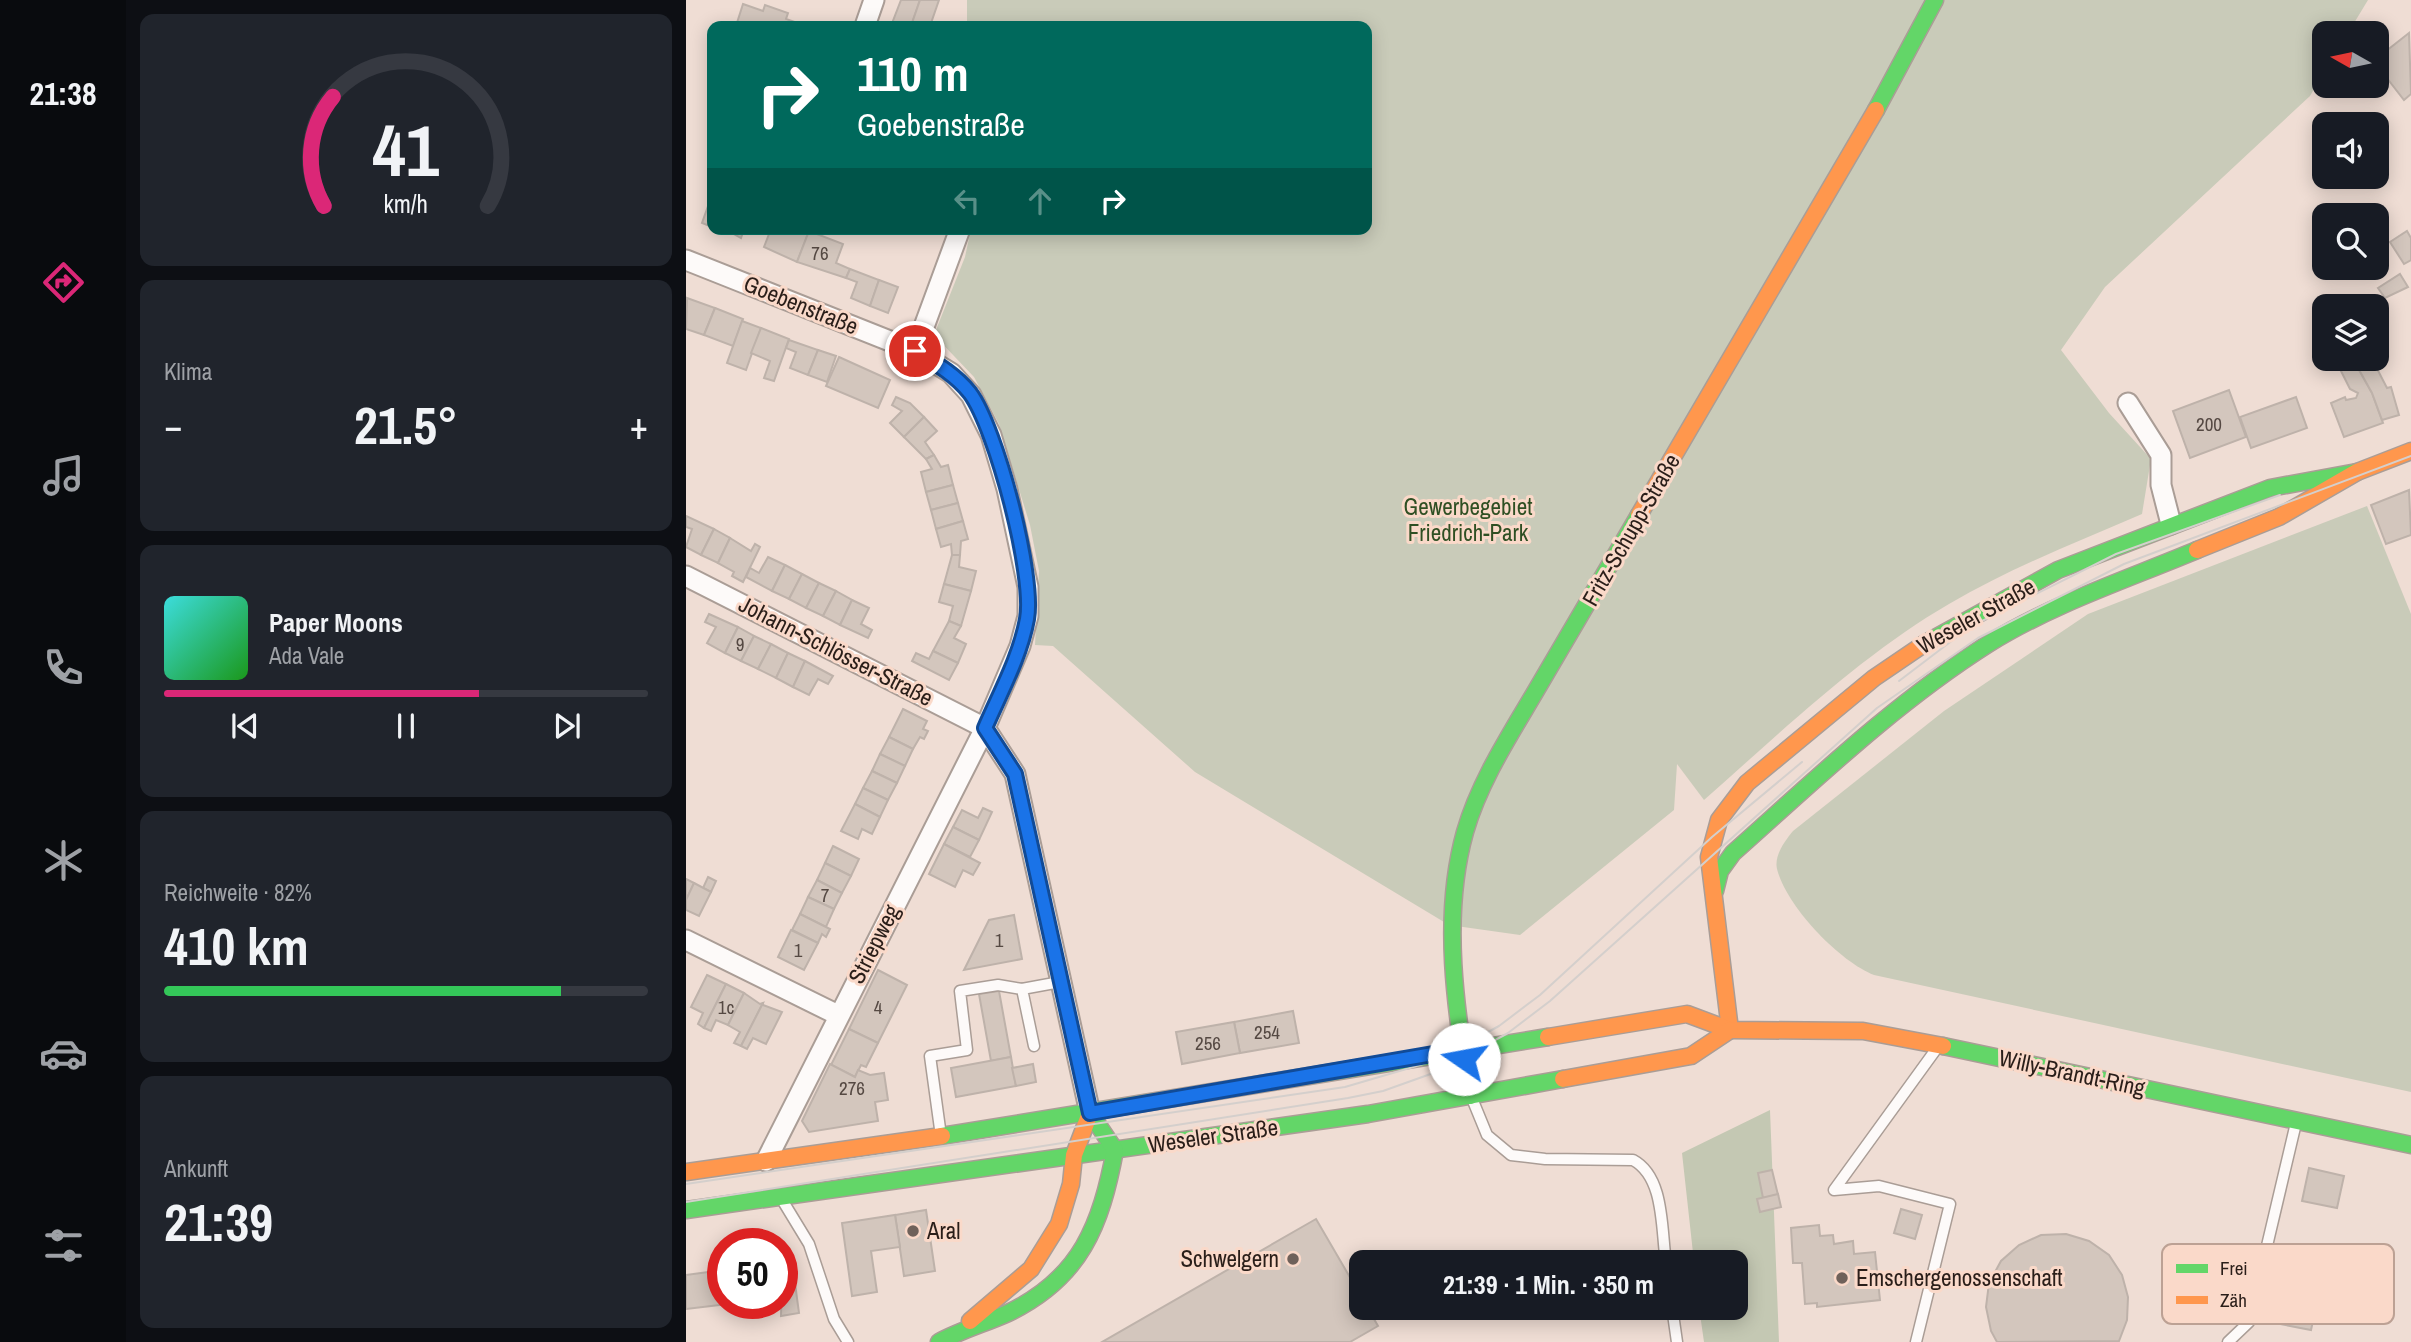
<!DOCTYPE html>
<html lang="de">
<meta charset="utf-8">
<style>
:root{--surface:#171b24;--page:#20242c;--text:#f1f3f6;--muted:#9ea1a6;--line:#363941;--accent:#db2777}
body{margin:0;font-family:"Archivo Narrow",sans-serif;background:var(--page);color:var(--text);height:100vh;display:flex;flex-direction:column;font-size:26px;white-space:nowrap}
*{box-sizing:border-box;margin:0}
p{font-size:23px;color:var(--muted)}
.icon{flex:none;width:38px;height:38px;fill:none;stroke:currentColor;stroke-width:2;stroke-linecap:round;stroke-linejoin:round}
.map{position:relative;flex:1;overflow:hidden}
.panel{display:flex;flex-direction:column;gap:14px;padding:14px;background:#0d0f14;width:560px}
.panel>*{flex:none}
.guide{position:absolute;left:21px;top:21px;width:665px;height:214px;border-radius:14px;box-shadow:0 4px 18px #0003;background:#00695c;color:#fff;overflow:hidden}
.needle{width:46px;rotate:279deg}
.buttons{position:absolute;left:1626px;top:21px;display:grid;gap:14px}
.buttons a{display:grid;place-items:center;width:77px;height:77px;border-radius:14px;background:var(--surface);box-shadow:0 4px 18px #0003;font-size:35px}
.speed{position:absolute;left:21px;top:1228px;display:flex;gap:14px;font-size:35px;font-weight:700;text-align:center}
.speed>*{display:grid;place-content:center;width:91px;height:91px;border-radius:50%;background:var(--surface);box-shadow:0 4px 18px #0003;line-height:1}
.speed .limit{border:10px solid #d22;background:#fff;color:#111}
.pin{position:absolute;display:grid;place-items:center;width:60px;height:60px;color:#fff;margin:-30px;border:4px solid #fff;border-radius:50%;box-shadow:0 2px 7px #0007}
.me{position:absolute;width:77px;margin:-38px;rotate:282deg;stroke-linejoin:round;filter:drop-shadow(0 0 5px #0008)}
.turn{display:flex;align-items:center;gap:24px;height:147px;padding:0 35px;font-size:32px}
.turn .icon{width:91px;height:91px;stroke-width:2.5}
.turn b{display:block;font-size:49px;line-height:60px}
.lanes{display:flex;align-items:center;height:66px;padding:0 35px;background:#0003;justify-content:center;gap:35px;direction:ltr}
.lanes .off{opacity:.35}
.big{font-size:52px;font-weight:800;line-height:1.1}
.panel .widget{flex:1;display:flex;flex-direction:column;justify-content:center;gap:10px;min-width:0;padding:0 24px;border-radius:14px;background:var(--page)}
.panel .dial{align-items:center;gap:0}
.dial svg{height:182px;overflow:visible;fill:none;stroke:var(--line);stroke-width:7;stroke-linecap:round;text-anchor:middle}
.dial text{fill:var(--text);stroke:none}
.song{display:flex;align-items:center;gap:21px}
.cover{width:84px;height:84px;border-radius:10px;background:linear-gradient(135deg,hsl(180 70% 55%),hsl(120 70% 35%))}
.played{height:7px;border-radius:4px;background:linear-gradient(90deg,var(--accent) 65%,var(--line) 65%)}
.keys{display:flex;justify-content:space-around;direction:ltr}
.heat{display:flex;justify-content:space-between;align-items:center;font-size:38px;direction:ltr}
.charge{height:10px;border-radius:5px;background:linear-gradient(90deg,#34c759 82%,var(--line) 0)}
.trip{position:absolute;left:663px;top:1250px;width:399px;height:70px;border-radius:14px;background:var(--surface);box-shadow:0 4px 18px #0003;font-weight:800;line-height:70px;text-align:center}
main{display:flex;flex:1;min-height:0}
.tabs{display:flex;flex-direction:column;width:126px;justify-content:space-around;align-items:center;background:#090b0e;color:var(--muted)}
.tabs .icon{width:49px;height:49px}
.tabs .current{color:var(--accent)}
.tabs b{font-size:32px;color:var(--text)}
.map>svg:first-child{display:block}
.green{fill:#c9cbb9}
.forest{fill:#c4c8b3}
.building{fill:#d3c6bd;stroke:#beb2aa;stroke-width:2}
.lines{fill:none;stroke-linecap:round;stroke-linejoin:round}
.lane-casing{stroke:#aa9d96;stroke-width:13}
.street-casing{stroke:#aa9d96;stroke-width:23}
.fast-casing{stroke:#aa9d96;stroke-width:19}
.slow-casing{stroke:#aa9d96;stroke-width:19}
.lane{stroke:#fdfaf9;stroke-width:10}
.street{stroke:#fdfaf9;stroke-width:19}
.fast{stroke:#63d668;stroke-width:16}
.slow{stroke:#ff974d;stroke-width:16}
.tram{stroke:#d4cfcc;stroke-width:2}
.route-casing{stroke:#114b97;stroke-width:18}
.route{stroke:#1a73e8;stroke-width:12}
.poi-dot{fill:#6f615a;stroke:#fad9c9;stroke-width:2.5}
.labels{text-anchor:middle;stroke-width:6;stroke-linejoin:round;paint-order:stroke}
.number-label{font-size:19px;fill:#554943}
.street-label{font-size:23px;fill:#2a1e19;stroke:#fad9c9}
.park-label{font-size:23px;fill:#2f4f23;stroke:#fad9c9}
.poi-label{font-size:23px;fill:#2a1e19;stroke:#fad9c9;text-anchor:start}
.key{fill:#fad9c9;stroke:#bca194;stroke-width:2}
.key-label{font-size:19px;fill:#2a1e19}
</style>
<main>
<nav class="tabs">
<b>21:38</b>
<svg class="icon current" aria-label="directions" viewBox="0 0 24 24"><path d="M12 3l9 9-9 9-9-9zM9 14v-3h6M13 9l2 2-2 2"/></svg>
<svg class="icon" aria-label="music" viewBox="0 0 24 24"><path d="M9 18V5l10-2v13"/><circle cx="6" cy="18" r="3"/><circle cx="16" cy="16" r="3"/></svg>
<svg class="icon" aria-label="phone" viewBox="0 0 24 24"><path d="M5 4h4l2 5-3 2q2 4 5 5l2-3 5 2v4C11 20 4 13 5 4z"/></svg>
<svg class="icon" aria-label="climate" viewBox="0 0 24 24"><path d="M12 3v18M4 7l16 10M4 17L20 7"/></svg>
<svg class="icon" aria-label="car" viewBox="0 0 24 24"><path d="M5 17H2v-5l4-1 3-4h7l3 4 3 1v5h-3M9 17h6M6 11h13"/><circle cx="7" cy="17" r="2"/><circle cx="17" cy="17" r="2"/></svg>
<svg class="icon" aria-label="filters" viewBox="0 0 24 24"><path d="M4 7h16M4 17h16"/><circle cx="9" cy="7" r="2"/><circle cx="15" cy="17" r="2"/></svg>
</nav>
<section class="panel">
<div class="widget dial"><svg viewBox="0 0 100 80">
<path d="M14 69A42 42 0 1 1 86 69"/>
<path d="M14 69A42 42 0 0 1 18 21" stroke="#db2777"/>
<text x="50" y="56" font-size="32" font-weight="700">41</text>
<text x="50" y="72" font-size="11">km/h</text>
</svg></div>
<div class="widget"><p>Klima</p>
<div class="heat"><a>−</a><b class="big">21.5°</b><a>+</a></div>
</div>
<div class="widget">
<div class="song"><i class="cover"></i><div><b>Paper Moons</b><p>Ada Vale</p></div></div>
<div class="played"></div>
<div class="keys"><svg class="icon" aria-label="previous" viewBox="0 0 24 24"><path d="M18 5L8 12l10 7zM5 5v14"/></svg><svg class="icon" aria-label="pause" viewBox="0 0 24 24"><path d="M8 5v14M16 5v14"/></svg><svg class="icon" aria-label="next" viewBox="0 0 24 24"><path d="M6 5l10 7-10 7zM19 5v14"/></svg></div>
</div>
<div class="widget"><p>Reichweite · 82%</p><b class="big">410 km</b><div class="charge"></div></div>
<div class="widget"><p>Ankunft</p><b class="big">21:39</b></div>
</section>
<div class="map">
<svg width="1725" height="1342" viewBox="0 0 1725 1342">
<rect width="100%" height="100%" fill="#efddd4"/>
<g class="green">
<path d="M281,0H1682L1662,33H1638V72L1624,96L1419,287L1375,350L1423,413L1465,459L1456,514C1391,542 1324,568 1263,604C1175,655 1094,733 1018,800L991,764L988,810L834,935L763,925L509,772L367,646L349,645L353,571L344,525L313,424L288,377L248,335L279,257L285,229H681V26H281Z"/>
<path d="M1681,506L1725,614V1092L1188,975C1153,961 1101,907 1091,869C1088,855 1099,841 1107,831L1258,711L1402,614Z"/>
</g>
<polygon class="forest" points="1084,1110 1093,1342 1018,1342 1013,1307 1050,1307 1050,1262 1008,1262 996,1153"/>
<g class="building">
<polygon points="215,0 234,0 225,26 205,26"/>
<polygon points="234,0 253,0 244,26 225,26"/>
<polygon points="57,4 77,11 79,5 102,13 100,19 120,26 50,26"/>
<polygon points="1723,33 1725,94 1718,100 1690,64 1690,59"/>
<polygon points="26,195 26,227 16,223"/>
<polygon points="39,229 58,229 55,238"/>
<polygon points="85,229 123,231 111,262 78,247"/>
<polygon points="123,231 157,244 150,263 164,269 160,278 111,262"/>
<polygon points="1721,231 1725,238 1725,260 1718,264 1704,242"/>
<polygon points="164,269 193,280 184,306 165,298 171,282 160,278"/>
<polygon points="1714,274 1722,287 1699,298 1692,288"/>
<polygon points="193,280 212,287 202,313 184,306"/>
<polygon points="1,298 29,308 18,335 0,329"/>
<polygon points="29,308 57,319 47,346 18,335"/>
<polygon points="56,321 75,328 60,370 41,363"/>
<polygon points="75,328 103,339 88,381 78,378 84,361 65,353"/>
<polygon points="103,340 132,350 122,375 104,368 110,352 100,348"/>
<polygon points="132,350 150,356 141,382 122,375"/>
<polygon points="153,357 204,380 192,408 140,386"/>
<polygon points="1649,359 1667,359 1686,393 1697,423 1658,437 1645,403 1659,397 1660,400 1670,398 1672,393 1664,389"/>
<polygon points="1667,359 1686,359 1701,388 1705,387 1713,415 1696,420 1686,393"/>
<polygon points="1543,390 1560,437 1504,458 1487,411"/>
<polygon points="210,397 224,403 238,417 218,437 204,423 216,411 206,405"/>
<polygon points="1610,397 1621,428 1565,448 1554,417"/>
<polygon points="238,417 251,431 239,442 248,455 240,459 218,437"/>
<polygon points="248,455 255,467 262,465 267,485 240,492 235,472 246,469 240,459"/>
<polygon points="267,485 272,503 245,510 240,492"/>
<polygon points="1723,490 1725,535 1700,544 1685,505"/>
<polygon points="272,503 277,521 250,529 245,510"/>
<polygon points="0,516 28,529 15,555 0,547 6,529 0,527"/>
<polygon points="277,521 282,539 275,541 274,555 266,555 265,544 255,547 250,529"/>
<polygon points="28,529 44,538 32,563 15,555"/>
<polygon points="44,538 65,551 69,544 74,547 57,582 46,576 48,572 32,563"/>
<polygon points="266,555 274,555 273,567 290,571 285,591 258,584"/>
<polygon points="82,557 99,565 86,591 60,577 64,568 73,573"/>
<polygon points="99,565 116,574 103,599 86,591"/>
<polygon points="116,574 133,583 120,608 103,599"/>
<polygon points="133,583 150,591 137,616 120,608"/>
<polygon points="258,584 285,591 275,626 263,621 267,606 253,602"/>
<polygon points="150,591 166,600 154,625 137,616"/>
<polygon points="166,600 183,608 175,624 186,630 182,638 154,625"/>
<polygon points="23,614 52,627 39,653 21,643 30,627 19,622"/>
<polygon points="263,621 275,626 268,638 280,644 272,663 247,651"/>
<polygon points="52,627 68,636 55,661 39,653"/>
<polygon points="68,636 85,644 72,669 55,661"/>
<polygon points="85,644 102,653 90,678 72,669"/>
<polygon points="247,651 272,663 263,680 226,661 230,653 243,659"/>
<polygon points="102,653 119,661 107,687 90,678"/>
<polygon points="119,661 147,676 142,684 132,679 123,695 107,687"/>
<polygon points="217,709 241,721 237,729 242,731 238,739 234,737 227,749 203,737"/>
<polygon points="203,737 227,749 219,766 194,754"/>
<polygon points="194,754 219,766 211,783 186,771"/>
<polygon points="186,771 211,783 202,800 177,788"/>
<polygon points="177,788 202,800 194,817 169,804"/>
<polygon points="169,804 194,817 186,834 176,829 172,839 155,831"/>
<polygon points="297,808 306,812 293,840 267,827 276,810 292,818"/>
<polygon points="267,827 293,840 284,857 258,844"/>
<polygon points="258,844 294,863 287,875 277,870 269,887 243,874"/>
<polygon points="147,846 173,859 165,876 139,863"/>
<polygon points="139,863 165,876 156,893 131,880"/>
<polygon points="22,877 30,881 25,892 17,888"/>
<polygon points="0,879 8,883 0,900"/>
<polygon points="131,880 156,893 148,909 122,897"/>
<polygon points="8,883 25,892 13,916 0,910 0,900"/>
<polygon points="122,897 148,909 140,927 114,914"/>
<polygon points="114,914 144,929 140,937 136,934 132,943 106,930"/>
<polygon points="328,915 336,959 278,970 303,920"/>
<polygon points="105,930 132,943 118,970 92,957"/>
<polygon points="192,970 221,985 192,1043 163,1029"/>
<polygon points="21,975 40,984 18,1028 12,1024 17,1013 5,1007"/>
<polygon points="40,984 58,993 42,1025 30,1020 25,1031 18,1028"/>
<polygon points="313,991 325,1057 305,1061 293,994"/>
<polygon points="58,993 74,1004 77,1003 55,1046 48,1043 54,1032 42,1025"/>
<polygon points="77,1003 77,1005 96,1012 80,1044 67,1038 61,1049 55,1046"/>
<polygon points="607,1011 613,1043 554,1053 548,1022"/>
<polygon points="548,1022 554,1053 496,1064 490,1032"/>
<polygon points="163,1029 192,1043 180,1067 175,1065 169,1077 145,1065"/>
<polygon points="325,1057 330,1086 270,1097 265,1068"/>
<polygon points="144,1064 169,1077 172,1070 184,1075 198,1073 202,1100 189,1102 192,1121 123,1132 116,1121"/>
<polygon points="347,1064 350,1082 330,1086 326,1068"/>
<polygon points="1623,1168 1658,1176 1651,1208 1616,1201"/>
<polygon points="1086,1170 1092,1195 1077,1198 1072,1173"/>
<polygon points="1092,1194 1095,1207 1074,1212 1071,1199"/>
<polygon points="1215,1209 1236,1215 1229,1239 1208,1233"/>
<polygon points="240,1210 249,1271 218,1276 209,1215"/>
<polygon points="209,1215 214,1247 185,1251 191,1292 166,1296 156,1223"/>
<polygon points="630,1219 676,1298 676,1307 681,1307 692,1326 664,1342 416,1342"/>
<polygon points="1133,1225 1134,1236 1147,1235 1148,1244 1167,1241 1168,1254 1189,1252 1194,1300 1131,1307 1131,1303 1119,1304 1116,1263 1107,1263 1105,1228"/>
<polygon points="1380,1234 1403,1241 1423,1255 1436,1275 1442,1297 1441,1320 1433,1341 1311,1342 1305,1331 1300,1307 1303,1283 1315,1261 1333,1245 1355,1235"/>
<polygon points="1610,1252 1641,1258 1625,1330 1594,1324"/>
<polygon points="37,1270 37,1304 42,1304 0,1309 0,1275"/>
<polygon points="108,1276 113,1313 95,1316 96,1278"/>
</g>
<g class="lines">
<defs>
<g id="lane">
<polyline points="348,1046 336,989 374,982"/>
<path d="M785,1096L801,1135L825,1155L859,1159L947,1160C979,1177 975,1230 980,1262"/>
<polyline points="255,1136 244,1056 281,1050 274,991 312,985 336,989"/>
<polyline points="95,1198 123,1244 148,1319 162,1342"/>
<polyline points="986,1307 991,1342"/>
<polyline points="1230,1342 1264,1204 1193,1186 1148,1190 1251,1048"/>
<polyline points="1542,1342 1563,1322 1610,1123"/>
</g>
<g id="street">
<polyline points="179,26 188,0"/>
<polyline points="0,260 229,351 265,373 285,395 305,435 321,489 342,587 342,616 334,646 299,728 80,1161"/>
<polyline points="229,351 274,229"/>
<polyline points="1442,403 1475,455 1475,485 1485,524"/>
<polyline points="0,576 299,728 329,774 404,1113"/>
<polyline points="0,940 152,1015"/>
</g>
<g id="fast">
<polyline points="1190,110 1249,0"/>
<polyline points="1238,644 1372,570 1584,488 1671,472"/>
<path d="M1029,891L1034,871L1047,853C1129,780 1209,703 1302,644C1366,604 1442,579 1511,550"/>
<polyline points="1257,1046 1725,1145"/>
<path d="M784,1096C770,1010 755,918 779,832C793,783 822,738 848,694C883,635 918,575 953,515"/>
<polyline points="256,1136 862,1037"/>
<polyline points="0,1210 682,1114 877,1079"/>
<path d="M253,1342C275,1330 300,1323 322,1313C395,1278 415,1225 429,1150L404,1113"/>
</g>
<g id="slow">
<polyline points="953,515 1190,110"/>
<polyline points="1511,550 1593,517 1671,472 1725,451"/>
<polyline points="1044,1030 1023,857 1033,820 1061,783 1188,678 1238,644"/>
<polyline points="862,1037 1001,1014 1044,1030 1177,1031 1257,1046"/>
<polyline points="877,1079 1005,1056 1044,1030"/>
<polyline points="0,1172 256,1136"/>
<polyline points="284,1321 345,1269 373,1224 385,1184 388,1155 404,1113"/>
</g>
</defs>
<use href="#lane" class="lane-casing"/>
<use href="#street" class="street-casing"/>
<use href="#fast" class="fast-casing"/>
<use href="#slow" class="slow-casing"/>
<use href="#lane" class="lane"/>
<use href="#street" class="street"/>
<use href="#fast" class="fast"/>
<use href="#slow" class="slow"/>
<g class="tram">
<polyline points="1213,681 1284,627 1430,554 1594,495"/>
<polyline points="0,1184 659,1087 751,1060 813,1026 854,995 1026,837 1116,762"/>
<polyline points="0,1202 662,1098 697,1091 753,1071 822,1033 864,1001 1191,708 1292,638 1438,564 1725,456"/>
</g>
</g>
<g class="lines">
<defs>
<path id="route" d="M229,351C249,363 269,374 284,393C310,428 349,576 341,619C334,657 314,693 299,728L329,774L404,1113L776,1049L778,1059"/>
</defs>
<use href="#route" class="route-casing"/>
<use href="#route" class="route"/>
</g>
<g class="poi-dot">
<circle cx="227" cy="1231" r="7"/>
<circle cx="607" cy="1259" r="7"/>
<circle cx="1156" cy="1278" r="7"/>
</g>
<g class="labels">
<g class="number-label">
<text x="134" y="260">76</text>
<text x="1523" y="431">200</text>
<text x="54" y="651">9</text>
<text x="139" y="902">7</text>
<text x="313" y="947">1</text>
<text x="112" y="957">1</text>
<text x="40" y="1014">1c</text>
<text x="192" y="1014">4</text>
<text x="581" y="1039">254</text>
<text x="522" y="1050">256</text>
<text x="166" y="1095">276</text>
</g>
<g class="street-label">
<text transform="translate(115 305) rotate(22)" y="8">Goebenstraße</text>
<text transform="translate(945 530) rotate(-60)" y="8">Fritz-Schupp-Straße</text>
<text transform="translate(1290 616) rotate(-29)" y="8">Weseler Straße</text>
<text transform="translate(150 651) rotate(27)" y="8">Johann-Schlösser-Straße</text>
<text transform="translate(188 944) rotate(-63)" y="8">Striepweg</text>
<text transform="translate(1386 1073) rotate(12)" y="8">Willy-Brandt-Ring</text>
<text transform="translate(527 1136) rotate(-8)" y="8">Weseler Straße</text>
</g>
<g class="park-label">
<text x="782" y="515">Gewerbegebiet<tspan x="782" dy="26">Friedrich-Park</tspan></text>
</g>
<g class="poi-label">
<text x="241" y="1239">Aral</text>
<text x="593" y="1267" text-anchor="end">Schwelgern</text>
<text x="1170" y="1286">Emschergenossenschaft</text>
</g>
</g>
<rect x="1476" y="1244" width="232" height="80" rx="10" class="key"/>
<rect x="1490" y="1264" width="32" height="9" fill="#63d668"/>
<rect x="1490" y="1296" width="32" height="8" fill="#ff974d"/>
<g class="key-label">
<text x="1534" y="1275">Frei</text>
<text x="1534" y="1307">Zäh</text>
</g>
</svg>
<div class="buttons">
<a><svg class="needle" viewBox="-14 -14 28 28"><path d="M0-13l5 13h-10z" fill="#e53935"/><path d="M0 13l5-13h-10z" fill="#9ea1a6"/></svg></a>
<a><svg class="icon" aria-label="sound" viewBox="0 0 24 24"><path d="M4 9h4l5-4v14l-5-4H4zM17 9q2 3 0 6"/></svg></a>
<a><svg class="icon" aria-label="search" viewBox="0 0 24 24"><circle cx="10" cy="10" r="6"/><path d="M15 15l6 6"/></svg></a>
<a><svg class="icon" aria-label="layers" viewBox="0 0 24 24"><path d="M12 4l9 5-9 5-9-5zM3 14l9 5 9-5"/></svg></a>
</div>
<div class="speed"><div class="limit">50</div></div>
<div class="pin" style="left:229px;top:351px;background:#d93025"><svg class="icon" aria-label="arrive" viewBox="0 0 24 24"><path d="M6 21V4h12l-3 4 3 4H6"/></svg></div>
<svg class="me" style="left:778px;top:1059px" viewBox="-20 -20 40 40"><circle r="19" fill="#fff"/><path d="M0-13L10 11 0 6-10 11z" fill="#1a73e8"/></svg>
<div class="trip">21:39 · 1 Min. · 350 m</div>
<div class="guide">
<div class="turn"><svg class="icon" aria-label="right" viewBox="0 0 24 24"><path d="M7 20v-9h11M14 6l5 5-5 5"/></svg><div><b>110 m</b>Goebenstraße</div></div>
<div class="lanes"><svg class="icon off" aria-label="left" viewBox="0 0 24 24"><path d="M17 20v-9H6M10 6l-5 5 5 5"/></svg><svg class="icon off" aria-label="ahead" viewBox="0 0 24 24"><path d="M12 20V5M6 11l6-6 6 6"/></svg><svg class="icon" aria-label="right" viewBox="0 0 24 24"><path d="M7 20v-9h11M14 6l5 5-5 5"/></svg></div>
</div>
</div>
</main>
